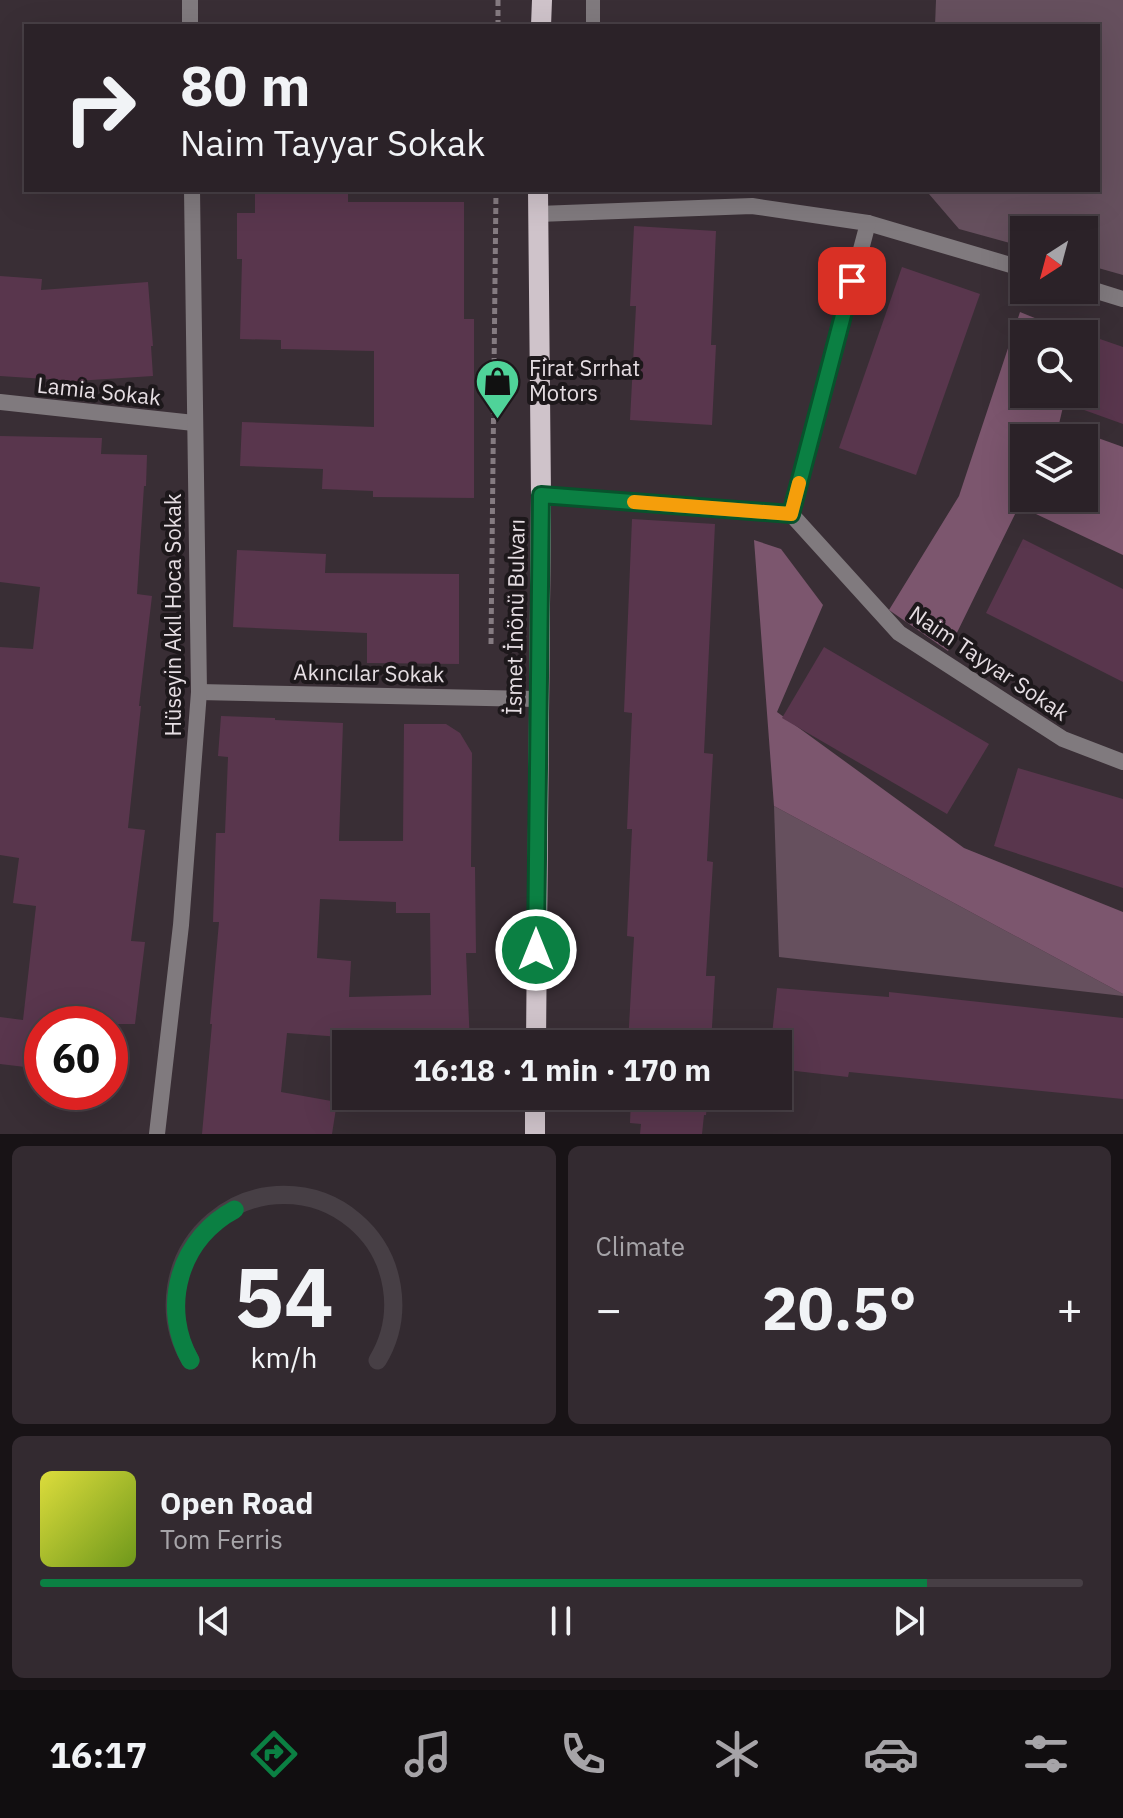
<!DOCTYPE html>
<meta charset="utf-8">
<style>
:root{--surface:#2b2228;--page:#332a30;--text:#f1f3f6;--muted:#a6a4a8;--line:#473f45;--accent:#0b8043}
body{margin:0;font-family:"IBM Plex Sans",sans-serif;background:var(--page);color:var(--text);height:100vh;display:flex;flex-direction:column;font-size:30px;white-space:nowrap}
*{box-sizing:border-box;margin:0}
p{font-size:26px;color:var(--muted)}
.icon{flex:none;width:44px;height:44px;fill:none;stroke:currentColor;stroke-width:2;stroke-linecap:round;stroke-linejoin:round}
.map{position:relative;height:1134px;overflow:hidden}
.panel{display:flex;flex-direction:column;gap:12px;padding:12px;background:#181316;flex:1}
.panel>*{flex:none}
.banner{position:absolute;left:24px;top:24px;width:1076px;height:168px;border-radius:0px;box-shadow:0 8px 32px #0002,0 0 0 2px var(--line);background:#2b2228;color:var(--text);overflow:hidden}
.needle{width:52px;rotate:216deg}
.tools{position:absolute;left:1010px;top:216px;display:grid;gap:16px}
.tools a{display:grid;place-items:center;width:88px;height:88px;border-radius:0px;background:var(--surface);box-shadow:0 8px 32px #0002,0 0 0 2px var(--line);font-size:40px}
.speed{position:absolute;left:24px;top:1006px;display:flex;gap:16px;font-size:40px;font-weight:700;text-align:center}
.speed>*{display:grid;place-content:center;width:104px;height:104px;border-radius:50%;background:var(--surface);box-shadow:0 8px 32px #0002,0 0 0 2px var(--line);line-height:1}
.speed .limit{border:12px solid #d22;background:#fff;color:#111}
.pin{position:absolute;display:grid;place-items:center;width:68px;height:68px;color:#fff;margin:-34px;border-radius:16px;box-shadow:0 4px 12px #0006}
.me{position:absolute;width:88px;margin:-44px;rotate:0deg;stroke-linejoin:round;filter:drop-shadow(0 0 6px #0008)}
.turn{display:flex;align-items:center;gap:28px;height:168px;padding:0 24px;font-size:36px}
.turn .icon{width:104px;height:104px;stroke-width:2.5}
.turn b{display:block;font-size:56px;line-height:68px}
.big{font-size:60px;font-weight:700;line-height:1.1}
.panel .widget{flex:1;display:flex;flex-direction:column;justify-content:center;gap:12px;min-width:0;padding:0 28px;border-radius:12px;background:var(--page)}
.panel .dial{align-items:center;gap:0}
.dial svg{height:208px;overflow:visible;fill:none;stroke:var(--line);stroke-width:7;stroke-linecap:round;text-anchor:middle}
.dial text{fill:var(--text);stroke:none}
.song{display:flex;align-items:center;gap:24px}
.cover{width:96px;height:96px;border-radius:12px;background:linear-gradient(135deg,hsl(60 70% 55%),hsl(80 70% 35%))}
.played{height:8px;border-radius:4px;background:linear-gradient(90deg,var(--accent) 85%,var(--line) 85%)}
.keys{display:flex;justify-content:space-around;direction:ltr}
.heat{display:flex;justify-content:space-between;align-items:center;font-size:44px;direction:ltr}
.panel .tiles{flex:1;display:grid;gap:12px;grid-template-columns:1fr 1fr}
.widget:last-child{grid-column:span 2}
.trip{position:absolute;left:332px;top:1030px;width:460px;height:80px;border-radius:0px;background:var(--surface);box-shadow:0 8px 32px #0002,0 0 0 2px var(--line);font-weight:700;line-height:80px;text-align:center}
.tabs{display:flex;height:128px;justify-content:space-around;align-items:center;background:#110e10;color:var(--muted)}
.tabs .icon{width:56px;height:56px}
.tabs .selected{color:var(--accent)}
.tabs b{font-size:36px;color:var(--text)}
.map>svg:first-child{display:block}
.green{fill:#66505e}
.forest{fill:#7c566e;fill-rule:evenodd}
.building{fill:#59364d;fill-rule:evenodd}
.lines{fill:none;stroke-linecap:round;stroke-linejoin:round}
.path{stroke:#857b81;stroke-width:5;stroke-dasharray:6 4;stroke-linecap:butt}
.lane{stroke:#807a7e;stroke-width:14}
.street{stroke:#807a7e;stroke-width:16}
.primary{stroke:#cfc3ca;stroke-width:20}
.route-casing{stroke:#07532c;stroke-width:20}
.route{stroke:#0b8043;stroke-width:14}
.slow{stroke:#f59e0b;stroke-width:14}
.labels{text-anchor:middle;stroke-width:8;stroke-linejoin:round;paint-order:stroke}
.poi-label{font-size:22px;fill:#e6dee3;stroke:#1d181b;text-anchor:start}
.street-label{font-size:22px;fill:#e6dee3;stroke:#1d181b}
</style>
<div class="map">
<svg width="1123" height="1134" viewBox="0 0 1123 1134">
<rect width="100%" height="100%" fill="#392e35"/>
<g class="green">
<polygon points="936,0 1123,0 1123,275 1084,264 1084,230 1024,230 1024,247 959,229 929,194 929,190 1098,190 1098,26 935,26"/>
<polygon points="774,806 1123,994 1123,996 779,957"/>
</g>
<g class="forest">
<path d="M1020,312L1074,334H1024V394H1066L1059,424L1123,447V555L1019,506L948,651L889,610L959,496ZM1024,438H1084V498H1024Z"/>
<polygon points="754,540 781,549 823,605 777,712 964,848 1123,912 1123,994 774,806"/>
</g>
<g class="building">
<polygon points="255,190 348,190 348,202 464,202 464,319 474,319 474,498 373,497 373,491 322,489 323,469 240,466 242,422 374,427 374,351 281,349 281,340 240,339 242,259 237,259 237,213 255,213"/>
<polygon points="634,226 716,231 711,345 716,345 712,425 630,420 636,306 630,306"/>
<polygon points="902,267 980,294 916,475 839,448"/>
<polygon points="0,276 42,279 41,290 148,282 153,346 151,346 153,376 76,381 0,376"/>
<polygon points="1097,338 1123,347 1123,424 1073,406 1077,394 1084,394 1084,375"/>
<polygon points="0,436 102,438 101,454 147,455 146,486 144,486 137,594 152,596 139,706 141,706 128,828 145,830 131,941 145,942 135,1024 42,1024 42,1069 0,1064 0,1017 23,1020 36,906 13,903 19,858 0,855 0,647 33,649 40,587 0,582"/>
<polygon points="632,519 715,524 704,753 713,754 707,861 713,862 706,976 715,976 711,1044 628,1044 634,937 627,936 632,829 627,829 632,713 624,712"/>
<polygon points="1023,539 1123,589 1123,682 986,613"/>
<polygon points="237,550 326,554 325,573 459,574 459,664 367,663 367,633 233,627"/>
<polygon points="824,647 989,744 947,814 782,718"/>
<path d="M221,716L275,718V720L343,723L339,841H403L404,724H446L460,733L472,753L471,867H475L476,953H466L470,1044H369L368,1039L287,1033L281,1092L337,1102L332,1134H202L212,1024H210L219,922H213L216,833H225L228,757L218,756ZM320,899L396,902V913H430L431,995L349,997L351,961L317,958Z"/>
<polygon points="1018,768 1123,799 1123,888 994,846"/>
<polygon points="777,988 889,997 889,992 1123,1018 1123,1099 849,1072 848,1077 778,1069 778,1044 771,1044"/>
<polygon points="631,1096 708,1096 706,1115 704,1115 702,1134 640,1134 641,1124 630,1123"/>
</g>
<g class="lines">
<g class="path">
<polyline points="498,26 498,0"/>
<polyline points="491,644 496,190"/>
</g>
<polyline class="lane" points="593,26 593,0"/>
<g class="street">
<polyline points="190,0 190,26"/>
<polyline points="538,214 752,206 868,223 1024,269"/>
<polyline points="1084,287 1123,299"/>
<polyline points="0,402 194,423"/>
<polyline points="541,495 791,514 899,633 1063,739 1123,762"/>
<polyline points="791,514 868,223"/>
<polyline points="199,692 538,699"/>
<polyline points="157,1134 181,925 199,692 192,190"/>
</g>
<g class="primary">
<polyline points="541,26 542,0"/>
<polyline points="536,1044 541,495 538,190"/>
<polyline points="535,1134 535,1096"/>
</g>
</g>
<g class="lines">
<defs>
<polyline id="route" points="536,950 541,495 791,514 852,281"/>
</defs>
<use href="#route" class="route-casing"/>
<use href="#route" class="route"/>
<polyline class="slow" points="634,502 791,514 799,483"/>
</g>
<defs>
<symbol id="shop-pin" viewBox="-11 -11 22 30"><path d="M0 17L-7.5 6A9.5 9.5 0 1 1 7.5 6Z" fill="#4fd399" stroke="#1d181b"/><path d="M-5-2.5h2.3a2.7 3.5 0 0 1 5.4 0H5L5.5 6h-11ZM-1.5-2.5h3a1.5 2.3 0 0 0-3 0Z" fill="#111"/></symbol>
</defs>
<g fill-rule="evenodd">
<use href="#shop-pin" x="472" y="356" width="51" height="69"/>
</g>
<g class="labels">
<g class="poi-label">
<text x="529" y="376">Firat Srrhat<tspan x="529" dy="25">Motors</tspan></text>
</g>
<g class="street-label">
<text transform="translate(99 391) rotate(6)" y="8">Lamia Sokak</text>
<text transform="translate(173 615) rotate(-90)" y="8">Hüseyin Akıl Hoca Sokak</text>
<text transform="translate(515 617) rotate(-89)" y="8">İsmet İnönü Bulvarı</text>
<text transform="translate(989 663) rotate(34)" y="8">Naim Tayyar Sokak</text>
<text transform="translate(369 673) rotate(1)" y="8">Akıncılar Sokak</text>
</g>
</g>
</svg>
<div class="tools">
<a><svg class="needle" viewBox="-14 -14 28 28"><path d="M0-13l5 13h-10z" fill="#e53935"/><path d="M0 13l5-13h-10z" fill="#a6a4a8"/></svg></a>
<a><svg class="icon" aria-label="search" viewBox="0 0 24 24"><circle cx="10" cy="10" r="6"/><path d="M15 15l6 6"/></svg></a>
<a><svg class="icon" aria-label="layers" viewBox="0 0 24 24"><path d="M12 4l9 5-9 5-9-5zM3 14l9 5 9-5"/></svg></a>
</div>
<div class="speed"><div class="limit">60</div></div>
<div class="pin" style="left:852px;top:281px;background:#d93025"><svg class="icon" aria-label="arrive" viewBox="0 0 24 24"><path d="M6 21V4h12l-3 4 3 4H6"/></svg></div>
<svg class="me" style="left:536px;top:950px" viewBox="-20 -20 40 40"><circle r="17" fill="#0b8043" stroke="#fff" stroke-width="3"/><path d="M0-11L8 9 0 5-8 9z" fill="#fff"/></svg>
<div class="trip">16:18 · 1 min · 170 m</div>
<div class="banner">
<div class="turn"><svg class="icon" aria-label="right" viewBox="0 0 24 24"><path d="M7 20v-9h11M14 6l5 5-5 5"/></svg><div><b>80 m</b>Naim Tayyar Sokak</div></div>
</div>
</div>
<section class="panel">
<div class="tiles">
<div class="widget dial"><svg viewBox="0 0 100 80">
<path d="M14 69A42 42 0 1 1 86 69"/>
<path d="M14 69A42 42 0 0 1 31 11" stroke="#0b8043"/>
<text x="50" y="56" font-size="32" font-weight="700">54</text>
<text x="50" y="72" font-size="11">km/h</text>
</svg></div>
<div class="widget"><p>Climate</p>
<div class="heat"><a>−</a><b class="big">20.5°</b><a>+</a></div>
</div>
<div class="widget">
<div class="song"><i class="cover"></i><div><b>Open Road</b><p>Tom Ferris</p></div></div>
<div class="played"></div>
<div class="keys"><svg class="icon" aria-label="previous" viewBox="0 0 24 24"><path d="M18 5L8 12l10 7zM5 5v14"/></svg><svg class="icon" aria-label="pause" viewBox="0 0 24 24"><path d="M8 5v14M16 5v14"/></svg><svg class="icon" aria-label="next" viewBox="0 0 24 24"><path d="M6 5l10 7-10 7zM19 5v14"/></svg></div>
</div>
</div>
</section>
<nav class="tabs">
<b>16:17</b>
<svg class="icon selected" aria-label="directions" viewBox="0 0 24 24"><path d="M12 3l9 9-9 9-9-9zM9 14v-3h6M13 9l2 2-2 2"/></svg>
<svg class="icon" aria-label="music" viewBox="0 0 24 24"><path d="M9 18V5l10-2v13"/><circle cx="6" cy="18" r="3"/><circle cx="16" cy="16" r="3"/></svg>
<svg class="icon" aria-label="phone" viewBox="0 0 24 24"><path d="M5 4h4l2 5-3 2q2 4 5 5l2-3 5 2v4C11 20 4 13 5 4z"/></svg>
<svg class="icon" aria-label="climate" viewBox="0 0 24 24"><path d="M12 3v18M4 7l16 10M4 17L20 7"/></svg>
<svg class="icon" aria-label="car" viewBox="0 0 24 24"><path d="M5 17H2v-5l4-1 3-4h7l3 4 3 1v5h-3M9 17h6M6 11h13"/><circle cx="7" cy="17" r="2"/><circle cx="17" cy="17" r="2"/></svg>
<svg class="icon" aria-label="filters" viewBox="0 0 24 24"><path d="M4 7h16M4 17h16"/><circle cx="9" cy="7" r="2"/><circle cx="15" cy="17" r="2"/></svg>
</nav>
